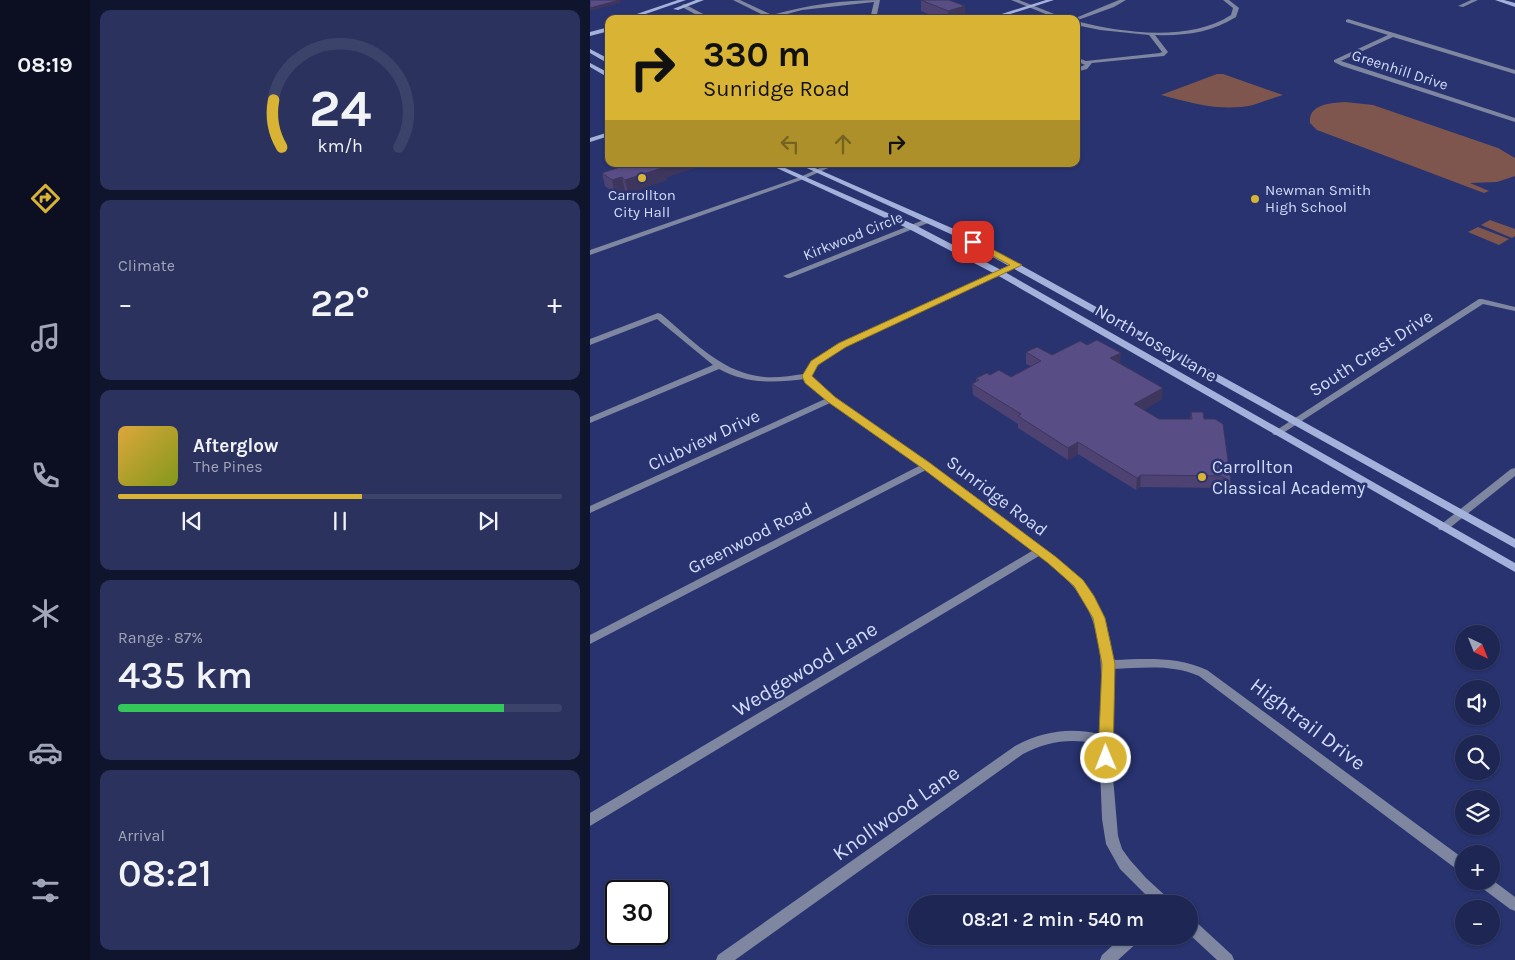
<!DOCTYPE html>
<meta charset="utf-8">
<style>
:root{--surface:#1e2654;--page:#2b325e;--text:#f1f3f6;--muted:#a1a5b8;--line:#3c436b;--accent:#d9b434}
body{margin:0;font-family:Karla,sans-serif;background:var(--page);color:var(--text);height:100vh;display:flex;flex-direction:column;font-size:19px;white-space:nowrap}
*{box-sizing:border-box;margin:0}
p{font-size:16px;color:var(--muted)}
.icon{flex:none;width:28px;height:28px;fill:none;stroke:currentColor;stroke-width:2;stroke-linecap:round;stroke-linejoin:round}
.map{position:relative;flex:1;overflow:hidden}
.panel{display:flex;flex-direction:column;gap:10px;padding:10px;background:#10152e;width:500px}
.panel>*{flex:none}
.guide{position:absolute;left:15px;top:15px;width:475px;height:152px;border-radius:10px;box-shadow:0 1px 4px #0004,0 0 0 1px var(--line);background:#d9b434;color:#111;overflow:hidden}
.needle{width:32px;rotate:137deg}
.controls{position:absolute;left:865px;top:625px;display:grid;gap:10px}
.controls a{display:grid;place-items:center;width:45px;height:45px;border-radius:50%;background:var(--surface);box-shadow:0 1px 4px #0004,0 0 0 1px var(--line);font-size:25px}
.speed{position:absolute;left:15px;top:880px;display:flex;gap:10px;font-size:25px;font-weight:700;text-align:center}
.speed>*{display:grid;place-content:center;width:65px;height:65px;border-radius:50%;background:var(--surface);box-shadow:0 1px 4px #0004,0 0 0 1px var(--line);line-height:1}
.speed .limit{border:2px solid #111;border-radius:8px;background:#fff;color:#111}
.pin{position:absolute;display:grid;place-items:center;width:42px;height:42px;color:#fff;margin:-21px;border-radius:10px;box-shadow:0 2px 8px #0006}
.me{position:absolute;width:55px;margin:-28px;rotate:359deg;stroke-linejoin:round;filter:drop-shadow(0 0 4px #0008)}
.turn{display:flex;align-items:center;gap:18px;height:105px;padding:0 15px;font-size:22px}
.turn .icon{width:65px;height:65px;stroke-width:2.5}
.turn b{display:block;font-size:35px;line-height:42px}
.lanes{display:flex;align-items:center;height:48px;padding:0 15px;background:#0003;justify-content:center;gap:25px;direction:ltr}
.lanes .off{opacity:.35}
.big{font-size:38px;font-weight:600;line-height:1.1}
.panel .card{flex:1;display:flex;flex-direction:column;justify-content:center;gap:8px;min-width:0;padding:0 18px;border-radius:10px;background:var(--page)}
.panel .dial{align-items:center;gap:0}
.dial svg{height:130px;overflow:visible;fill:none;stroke:var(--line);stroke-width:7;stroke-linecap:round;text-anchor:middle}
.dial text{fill:var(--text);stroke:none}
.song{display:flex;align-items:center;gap:15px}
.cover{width:60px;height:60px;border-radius:8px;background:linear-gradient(135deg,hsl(40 70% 55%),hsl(70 70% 35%))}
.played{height:5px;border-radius:2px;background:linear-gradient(90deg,var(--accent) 55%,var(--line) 55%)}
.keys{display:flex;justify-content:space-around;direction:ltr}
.heat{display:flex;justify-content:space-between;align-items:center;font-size:28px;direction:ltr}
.charge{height:8px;border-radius:4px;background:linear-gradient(90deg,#34c759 87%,var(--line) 0)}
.trip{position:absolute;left:318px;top:895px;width:290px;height:50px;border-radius:25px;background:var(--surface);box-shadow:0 1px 4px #0004,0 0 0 1px var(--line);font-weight:600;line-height:50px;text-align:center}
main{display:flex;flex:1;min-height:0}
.menu{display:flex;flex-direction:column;width:90px;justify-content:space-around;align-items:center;background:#0c0f22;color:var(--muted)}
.menu .icon{width:35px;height:35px}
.menu .current{color:var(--accent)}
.menu b{font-size:22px;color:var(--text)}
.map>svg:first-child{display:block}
.green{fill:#7f564e}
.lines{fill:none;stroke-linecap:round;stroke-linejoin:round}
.street{fill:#7e86a0;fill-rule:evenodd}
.secondary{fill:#a4b1db;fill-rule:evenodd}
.wall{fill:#4d4272}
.shaded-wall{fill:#3e365d}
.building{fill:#594d85;stroke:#3e365d}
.route{fill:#d9b434;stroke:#8d7522}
.poi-dot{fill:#d9b434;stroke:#283370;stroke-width:2}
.labels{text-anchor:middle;stroke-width:5;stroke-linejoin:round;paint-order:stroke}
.far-street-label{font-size:15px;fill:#d3dcfa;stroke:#283370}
.far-poi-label{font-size:15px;fill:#d3dcfa;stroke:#283370;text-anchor:start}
.street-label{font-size:18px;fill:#d3dcfa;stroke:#283370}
.poi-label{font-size:18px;fill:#d3dcfa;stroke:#283370;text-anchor:start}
.near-street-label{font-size:21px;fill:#d3dcfa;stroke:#283370}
</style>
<main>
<nav class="menu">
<b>08:19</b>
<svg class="icon current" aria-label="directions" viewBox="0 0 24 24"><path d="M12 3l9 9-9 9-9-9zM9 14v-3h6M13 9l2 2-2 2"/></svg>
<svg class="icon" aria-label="music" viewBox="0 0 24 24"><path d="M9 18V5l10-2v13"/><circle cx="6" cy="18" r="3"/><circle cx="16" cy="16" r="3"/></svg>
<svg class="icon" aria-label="phone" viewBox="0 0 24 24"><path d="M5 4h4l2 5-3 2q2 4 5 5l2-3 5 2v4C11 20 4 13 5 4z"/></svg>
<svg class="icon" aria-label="climate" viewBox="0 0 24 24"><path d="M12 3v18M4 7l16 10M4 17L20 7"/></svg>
<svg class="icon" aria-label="car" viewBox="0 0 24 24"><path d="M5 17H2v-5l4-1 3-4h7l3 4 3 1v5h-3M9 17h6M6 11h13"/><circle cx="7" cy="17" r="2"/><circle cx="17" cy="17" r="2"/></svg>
<svg class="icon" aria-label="filters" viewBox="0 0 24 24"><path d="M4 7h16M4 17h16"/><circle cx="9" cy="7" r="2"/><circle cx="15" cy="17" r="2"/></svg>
</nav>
<section class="panel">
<div class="card dial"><svg viewBox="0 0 100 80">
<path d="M14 69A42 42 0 1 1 86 69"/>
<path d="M14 69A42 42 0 0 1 9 40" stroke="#d9b434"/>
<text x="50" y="56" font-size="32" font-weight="700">24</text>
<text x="50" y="72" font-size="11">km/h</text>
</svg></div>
<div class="card"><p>Climate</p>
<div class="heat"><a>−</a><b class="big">22°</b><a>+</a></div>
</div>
<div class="card">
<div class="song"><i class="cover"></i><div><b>Afterglow</b><p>The Pines</p></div></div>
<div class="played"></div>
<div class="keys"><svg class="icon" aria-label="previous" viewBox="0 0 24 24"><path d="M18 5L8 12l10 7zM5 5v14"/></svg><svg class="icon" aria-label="pause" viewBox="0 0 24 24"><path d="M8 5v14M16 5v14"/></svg><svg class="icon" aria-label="next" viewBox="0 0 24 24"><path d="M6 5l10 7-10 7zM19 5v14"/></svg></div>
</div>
<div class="card"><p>Range · 87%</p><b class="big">435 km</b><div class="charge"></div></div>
<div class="card"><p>Arrival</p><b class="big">08:21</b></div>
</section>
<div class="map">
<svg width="925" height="960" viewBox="0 0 925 960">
<rect width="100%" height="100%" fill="#283370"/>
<g class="green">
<path d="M627,74H633L693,95C683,98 673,102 663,105C632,112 601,103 571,95Z"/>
<path d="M755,102L783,105L908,148L925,158V176L907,182L880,183L899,191L894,193L727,130L720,123C718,104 741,103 755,102Z"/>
<polygon points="900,220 925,229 925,236 922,238 891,225"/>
<polygon points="888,227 919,239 909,245 878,232"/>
</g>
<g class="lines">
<g class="street">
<path d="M143,0H150L182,15C217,5 253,0 290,0L286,19H280L284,2L212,10L186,17L189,19L179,18Z"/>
<polygon points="421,0 429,0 477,19 468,19"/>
<polygon points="529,0 536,0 524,7 488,20 483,19"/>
<path d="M633,0H639L649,8L646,17C621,33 593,36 565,35L578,52L574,56L502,63L497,69L486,72V68L495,65L486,61V57L496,61L570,53L572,52L559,35L510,30L486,25V21C532,33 600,42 641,15L643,8Z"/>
<polygon points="881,0 888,0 873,7 868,6"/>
<polygon points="94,4 121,18 122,19 114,19 92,7 91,6"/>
<polygon points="758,19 925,70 925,74 803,37 751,61 925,118 925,122 752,66 744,62 744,60 798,35 756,22 756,20"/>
<polygon points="239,164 247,164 214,179 0,255 0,250 210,177"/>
<polygon points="336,219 342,219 343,221 200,278 197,278 193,276"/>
<path d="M424,263H430L431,265L255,347L228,365L222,376C241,401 273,419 299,436C346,467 391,500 435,534C456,550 479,565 496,586C512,608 521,633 523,660C556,659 586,656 617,670L874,859V873L869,871L609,676C582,664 552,668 523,669L521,753L528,836L532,849L540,860L556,878L580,900L582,904H565L530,869L516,844L512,819L509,744C481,738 458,741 433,754L145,960H126L128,955L425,746C452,732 478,727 509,734C511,686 518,634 488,593C478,578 463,567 449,556L0,826V813L442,551L336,470L0,644V635L329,466L240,403L0,513V506L235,399L215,379C185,383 156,384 129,369L0,423V417L123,365L67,319L0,345V339L68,313L71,314C100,338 129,370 167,376C183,379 199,376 214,374L221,361L249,343Z"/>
<polygon points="889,299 892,299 925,307 925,311 893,304 690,435 684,435 682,433"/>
<polygon points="925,468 925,476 857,530 849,530 848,528 849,526 921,469"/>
<polygon points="901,879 925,897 925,911 920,909 888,885 886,881 901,881"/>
<polygon points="599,919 604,920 642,955 644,960 627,960 599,934"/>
<polygon points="533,936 551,936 549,941 528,960 510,960 512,955"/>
</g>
<g class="secondary">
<polygon points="88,0 96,0 41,19 32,19"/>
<polygon points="106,0 114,0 88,10 83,9"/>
<polygon points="456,0 464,0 405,19 396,19"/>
<polygon points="905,0 914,0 925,3 925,7"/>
<polygon points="19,27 19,31 0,36 0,32"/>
<polygon points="0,49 19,59 19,64 0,53"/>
<polygon points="0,63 19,73 19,78 0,67"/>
<polygon points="19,132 19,136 0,142 0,138"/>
<polygon points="178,164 186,164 325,225 413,271 925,563 925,572 407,275 319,229"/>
<polygon points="208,164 216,164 373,233 925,539 925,548 367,237"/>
</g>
</g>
<g class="wall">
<polygon points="331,0 376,17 371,19 350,19 331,11"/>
<polygon points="29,164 116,164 77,177 77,180 38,193 35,191 25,194 15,186 12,173 30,167"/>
<polygon points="436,352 530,364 572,399 554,410 569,419 600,419 601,412 614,419 641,482 640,494 630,488 550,487 546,490 488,454 478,460 428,428 428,424 383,395 382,384 386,382 386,378 400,375 421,377 441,366 436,364"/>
</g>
<g class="shaded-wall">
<polygon points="30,0 31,3 0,11 0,8"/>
<polygon points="375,6 376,17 371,19 359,19 358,11"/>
<polygon points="74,164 116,164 77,177 77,180 38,193 35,180"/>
<polygon points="32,177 35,191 25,194 22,180"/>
<polygon points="531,353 530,364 520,358"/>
<polygon points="573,388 572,399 544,416 544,404"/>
<polygon points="488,442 488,454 478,460 478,448"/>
<polygon points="551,475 550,487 546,490 547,478"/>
</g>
<g class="building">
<polygon points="0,0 30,0 0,8"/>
<polygon points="331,0 359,0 375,6 358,11"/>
<polygon points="34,164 74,164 71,165 75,167 35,180 32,177 22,180 12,173 36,165"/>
<polygon points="507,340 531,353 520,358 573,388 544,404 569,419 602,419 601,412 613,412 614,419 625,419 633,424 641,482 631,476 551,475 547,478 488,442 478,448 428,416 431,414 382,384 389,380 386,378 397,373 400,375 409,370 421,377 451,361 436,352 447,347 462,355 490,341 497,345"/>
</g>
<polygon class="route" points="383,239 432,265 256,347 228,365 222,376 245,397 340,463 466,557 493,580 504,596 515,618 525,664 523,758 521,762 516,764 511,762 508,758 512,664 503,618 484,586 458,563 332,468 238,402 215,383 212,376 221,361 249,343 420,265 380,244 379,242"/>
<g class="poi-dot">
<circle cx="52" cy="178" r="5"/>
<circle cx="665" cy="199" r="5"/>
<circle cx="612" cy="477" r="5"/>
</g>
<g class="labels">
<g class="far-street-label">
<text transform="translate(810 70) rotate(18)" y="5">Greenhill Drive</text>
<text transform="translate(263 236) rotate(-22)" y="5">Kirkwood Circle</text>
</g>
<g class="far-poi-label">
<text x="675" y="195">Newman Smith<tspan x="675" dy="17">High School</tspan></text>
<text x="52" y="200" text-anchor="middle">Carrollton<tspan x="52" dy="17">City Hall</tspan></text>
</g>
<g class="street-label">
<text transform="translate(566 343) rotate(30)" y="6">North Josey Lane</text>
<text transform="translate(781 353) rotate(-33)" y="6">South Crest Drive</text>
<text transform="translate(114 440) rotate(-25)" y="6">Clubview Drive</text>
<text transform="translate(407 496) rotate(37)" y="6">Sunridge Road</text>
<text transform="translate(160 538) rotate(-27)" y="6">Greenwood Road</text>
</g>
<g class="poi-label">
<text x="622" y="473">Carrollton<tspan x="622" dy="21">Classical Academy</tspan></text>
</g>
<g class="near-street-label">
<text transform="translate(215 669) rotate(-31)" y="7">Wedgewood Lane</text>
<text transform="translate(718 724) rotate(37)" y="7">Hightrail Drive</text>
<text transform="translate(306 813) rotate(-35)" y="7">Knollwood Lane</text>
</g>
</g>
</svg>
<div class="controls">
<a><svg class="needle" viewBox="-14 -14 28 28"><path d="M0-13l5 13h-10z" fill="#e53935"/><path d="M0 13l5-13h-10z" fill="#a1a5b8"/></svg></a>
<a><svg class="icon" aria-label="sound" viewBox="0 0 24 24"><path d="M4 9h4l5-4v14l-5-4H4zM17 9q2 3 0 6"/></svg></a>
<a><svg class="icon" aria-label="search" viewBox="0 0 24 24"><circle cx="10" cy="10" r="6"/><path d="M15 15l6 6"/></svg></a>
<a><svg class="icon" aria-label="layers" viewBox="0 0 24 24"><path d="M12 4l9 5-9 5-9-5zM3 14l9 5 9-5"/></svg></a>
<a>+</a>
<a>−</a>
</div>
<div class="speed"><div class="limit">30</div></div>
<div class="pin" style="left:383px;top:242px;background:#d93025"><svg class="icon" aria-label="arrive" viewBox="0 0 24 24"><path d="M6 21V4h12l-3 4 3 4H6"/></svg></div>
<svg class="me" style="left:516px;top:758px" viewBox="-20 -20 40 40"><circle r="17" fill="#d9b434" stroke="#fff" stroke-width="3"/><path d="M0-11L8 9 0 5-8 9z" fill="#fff"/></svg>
<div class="trip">08:21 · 2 min · 540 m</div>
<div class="guide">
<div class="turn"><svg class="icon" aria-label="right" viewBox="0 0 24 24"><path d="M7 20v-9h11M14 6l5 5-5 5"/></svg><div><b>330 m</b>Sunridge Road</div></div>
<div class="lanes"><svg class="icon off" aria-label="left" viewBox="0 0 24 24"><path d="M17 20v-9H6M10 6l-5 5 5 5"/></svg><svg class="icon off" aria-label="ahead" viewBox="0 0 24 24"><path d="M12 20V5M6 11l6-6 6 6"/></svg><svg class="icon" aria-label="right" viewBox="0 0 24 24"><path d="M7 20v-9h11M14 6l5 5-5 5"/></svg></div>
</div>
</div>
</main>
